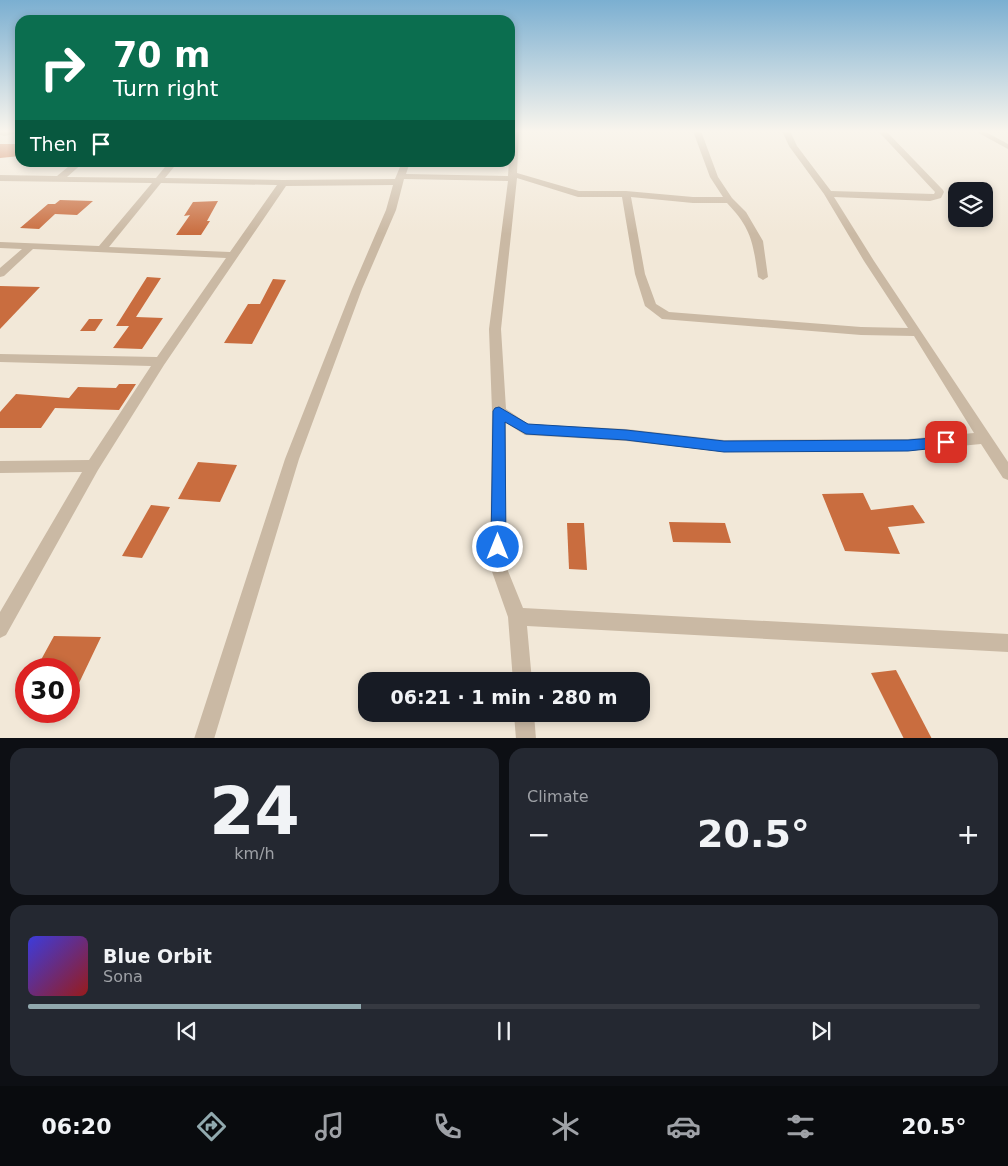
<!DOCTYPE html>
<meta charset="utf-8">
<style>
:root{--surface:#171b24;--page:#242831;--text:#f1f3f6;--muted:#9ea1a6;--line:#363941;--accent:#91a9ae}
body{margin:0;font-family:"DejaVu Sans",sans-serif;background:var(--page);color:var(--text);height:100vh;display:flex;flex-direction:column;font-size:19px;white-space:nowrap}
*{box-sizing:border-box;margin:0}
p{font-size:16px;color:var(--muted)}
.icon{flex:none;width:28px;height:28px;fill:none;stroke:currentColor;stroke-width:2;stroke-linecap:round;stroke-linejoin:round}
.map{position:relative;height:738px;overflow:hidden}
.sheet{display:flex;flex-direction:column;gap:10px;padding:10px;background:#0d0f14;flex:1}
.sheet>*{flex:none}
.guide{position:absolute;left:15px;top:15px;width:500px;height:152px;border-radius:15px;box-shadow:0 2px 8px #0003;background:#0b6e4f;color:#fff;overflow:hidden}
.controls{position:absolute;left:948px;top:182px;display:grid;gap:10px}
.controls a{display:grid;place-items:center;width:45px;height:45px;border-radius:10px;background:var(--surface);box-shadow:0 2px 8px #0003;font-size:25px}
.speed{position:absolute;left:15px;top:658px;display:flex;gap:10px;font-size:25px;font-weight:700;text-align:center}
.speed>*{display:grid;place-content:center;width:65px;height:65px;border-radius:50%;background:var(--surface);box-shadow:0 2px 8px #0003;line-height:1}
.speed .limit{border:8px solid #d22;background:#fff;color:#111}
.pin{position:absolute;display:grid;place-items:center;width:42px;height:42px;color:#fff;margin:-21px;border-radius:10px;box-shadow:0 2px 8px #0006}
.me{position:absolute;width:55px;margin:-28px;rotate:0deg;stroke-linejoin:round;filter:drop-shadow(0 0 4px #0008)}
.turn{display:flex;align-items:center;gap:18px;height:105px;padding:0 15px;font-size:22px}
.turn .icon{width:65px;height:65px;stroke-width:2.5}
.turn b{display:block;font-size:35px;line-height:42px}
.then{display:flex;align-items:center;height:48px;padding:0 15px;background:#0003;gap:10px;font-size:19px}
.big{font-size:38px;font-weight:800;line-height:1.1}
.sheet .tile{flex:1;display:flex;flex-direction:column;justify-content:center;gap:8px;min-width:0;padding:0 18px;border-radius:15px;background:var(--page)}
.sheet .dial{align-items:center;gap:0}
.dial b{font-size:65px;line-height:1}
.song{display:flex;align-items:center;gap:15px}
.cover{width:60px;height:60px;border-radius:8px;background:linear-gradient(135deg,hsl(240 70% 55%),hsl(0 70% 35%))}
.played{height:5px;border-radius:2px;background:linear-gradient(90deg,var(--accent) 35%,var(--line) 35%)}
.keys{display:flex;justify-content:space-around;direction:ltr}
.heat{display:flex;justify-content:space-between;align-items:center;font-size:28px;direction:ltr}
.sheet .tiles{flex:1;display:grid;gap:10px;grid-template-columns:1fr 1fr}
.tile:last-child{grid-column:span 2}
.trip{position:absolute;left:358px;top:672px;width:292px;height:50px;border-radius:15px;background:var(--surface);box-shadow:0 2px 8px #0003;font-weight:800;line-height:50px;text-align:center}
.dock{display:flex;height:80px;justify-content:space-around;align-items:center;background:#090b0e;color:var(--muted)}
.dock .icon{width:35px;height:35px}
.dock .current{color:var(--accent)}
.dock b{font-size:22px;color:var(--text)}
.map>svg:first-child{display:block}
.building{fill:#c96d3f}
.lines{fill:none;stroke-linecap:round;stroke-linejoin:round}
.minor{fill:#cab9a4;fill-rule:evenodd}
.route{fill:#1a73e8;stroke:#114b97}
</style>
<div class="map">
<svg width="1008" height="739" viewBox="0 0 1008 739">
<rect width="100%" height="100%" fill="#f2e8d8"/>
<g class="building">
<polygon points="0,144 20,144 20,156 0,158"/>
<polygon points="60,200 93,201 77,215 55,214 39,229 20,228 48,204 55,204"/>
<polygon points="218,201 207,221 210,221 201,235 176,235 190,215 184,216 193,202"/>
<polygon points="147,277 161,278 136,317 163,318 142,349 113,348 129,326 116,326"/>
<polygon points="273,279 286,280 252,344 224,343 248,304 260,304"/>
<polygon points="0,286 40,287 0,329"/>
<polygon points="89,319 103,319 95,331 80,331"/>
<polygon points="119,384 136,384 119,410 55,408 41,428 0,428 0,412 16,394 69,398 78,387 116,388"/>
<polygon points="198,462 237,465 220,502 178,499"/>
<polygon points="863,493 871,510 913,505 925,523 888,527 900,554 845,551 822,494"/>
<polygon points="151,505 170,507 142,558 122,556"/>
<polygon points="669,522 725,523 731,543 673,542"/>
<polygon points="567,523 584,523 587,570 569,569"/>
<polygon points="54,636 101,637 69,704 69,669 36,669"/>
<polygon points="896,670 932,739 904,739 871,673"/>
</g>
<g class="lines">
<g class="minor">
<polygon points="0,131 20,131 20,132 5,136 0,135"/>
<path d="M511,131H519L517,173L579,191H626L693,197H723L710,177L693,131H701L718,177L732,198L746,212L763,241L768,277L763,280L758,277C753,243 752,229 727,203H693L631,197L645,274L656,304L669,312L861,327L908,328L864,261L824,194L789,146L782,131H790L797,146L831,191L934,194L935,192L878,131H886L943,190L944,192L941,198L930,201L834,197L874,261L1008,462V480L1003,478L981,444L908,451L724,452L626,441L525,435L506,423V566L523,608L1008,634V652L527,626L532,681H513L508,617L490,566L492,411L489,329L508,181L404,179L396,210L362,289L299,459L214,739H194L285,459L352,289L386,210L393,185L286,186L164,365L98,470L6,635L0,638V612L82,472L0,473V461L89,460L151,366L0,362V354L157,357L226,258L33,249L4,276L0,277V268L22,249L0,248V242L99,246L152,183L0,181V175L57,176L74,162H84L67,177L156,178L169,162H178L165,178L283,180L395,179L402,162H410L406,174L508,176ZM517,178L578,197H622L635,274L645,306L662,319L861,335L914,336L974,433L908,439L724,440L626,429L528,424L506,409L501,329ZM161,183L277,185L230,252L109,247Z"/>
<polygon points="975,131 984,131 1008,144 1008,149"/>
<polygon points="514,714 534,714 536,739 516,739"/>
</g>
</g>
<linearGradient id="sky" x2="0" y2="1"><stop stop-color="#7bafd1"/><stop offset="0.56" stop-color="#f9f5ed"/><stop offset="1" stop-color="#f9f5ed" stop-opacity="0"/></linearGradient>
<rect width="1008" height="234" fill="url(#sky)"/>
<polygon class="route" points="499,407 528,424 626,430 724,441 908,440 946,437 950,438 952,442 950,446 946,447 908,451 724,452 626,440 526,434 505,422 506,547 503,552 498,554 493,552 491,547 493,411 495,408"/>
</svg>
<div class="controls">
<a><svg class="icon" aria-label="layers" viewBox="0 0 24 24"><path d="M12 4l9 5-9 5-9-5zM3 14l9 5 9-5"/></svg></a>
</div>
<div class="speed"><div class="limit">30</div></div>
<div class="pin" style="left:946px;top:442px;background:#d93025"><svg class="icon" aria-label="arrive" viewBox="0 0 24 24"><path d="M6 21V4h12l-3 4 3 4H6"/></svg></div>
<svg class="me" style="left:498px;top:547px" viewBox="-20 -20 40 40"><circle r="17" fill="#1a73e8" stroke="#fff" stroke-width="3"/><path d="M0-11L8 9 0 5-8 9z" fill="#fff"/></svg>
<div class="trip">06:21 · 1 min · 280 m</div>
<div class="guide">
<div class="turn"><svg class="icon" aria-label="right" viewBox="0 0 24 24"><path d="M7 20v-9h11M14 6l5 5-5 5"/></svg><div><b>70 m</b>Turn right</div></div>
<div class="then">Then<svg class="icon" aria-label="arrive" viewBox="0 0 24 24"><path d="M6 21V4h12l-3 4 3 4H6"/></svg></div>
</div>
</div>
<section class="sheet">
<div class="tiles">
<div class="tile dial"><b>24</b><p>km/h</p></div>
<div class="tile"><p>Climate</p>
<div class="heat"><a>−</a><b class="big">20.5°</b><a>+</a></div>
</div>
<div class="tile">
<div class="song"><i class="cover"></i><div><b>Blue Orbit</b><p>Sona</p></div></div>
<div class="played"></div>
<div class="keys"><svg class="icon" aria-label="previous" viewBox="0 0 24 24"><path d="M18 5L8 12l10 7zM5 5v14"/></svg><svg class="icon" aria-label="pause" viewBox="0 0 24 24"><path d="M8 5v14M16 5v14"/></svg><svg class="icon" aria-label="next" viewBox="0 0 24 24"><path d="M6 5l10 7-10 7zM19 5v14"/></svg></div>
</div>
</div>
</section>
<nav class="dock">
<b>06:20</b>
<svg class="icon current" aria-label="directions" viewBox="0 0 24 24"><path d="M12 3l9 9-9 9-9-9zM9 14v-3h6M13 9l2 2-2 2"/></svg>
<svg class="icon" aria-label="music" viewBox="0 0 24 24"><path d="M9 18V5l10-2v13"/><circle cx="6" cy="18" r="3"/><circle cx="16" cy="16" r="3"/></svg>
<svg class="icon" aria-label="phone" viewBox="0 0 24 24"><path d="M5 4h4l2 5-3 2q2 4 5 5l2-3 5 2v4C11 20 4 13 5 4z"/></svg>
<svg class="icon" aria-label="climate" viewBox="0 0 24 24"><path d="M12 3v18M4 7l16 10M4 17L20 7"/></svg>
<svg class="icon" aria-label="car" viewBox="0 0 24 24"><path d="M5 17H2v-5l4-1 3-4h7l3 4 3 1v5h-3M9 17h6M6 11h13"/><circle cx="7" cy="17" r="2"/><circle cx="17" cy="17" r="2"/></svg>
<svg class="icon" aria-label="filters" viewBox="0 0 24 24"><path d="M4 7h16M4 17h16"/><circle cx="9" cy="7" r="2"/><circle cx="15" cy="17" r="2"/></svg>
<b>20.5°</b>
</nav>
